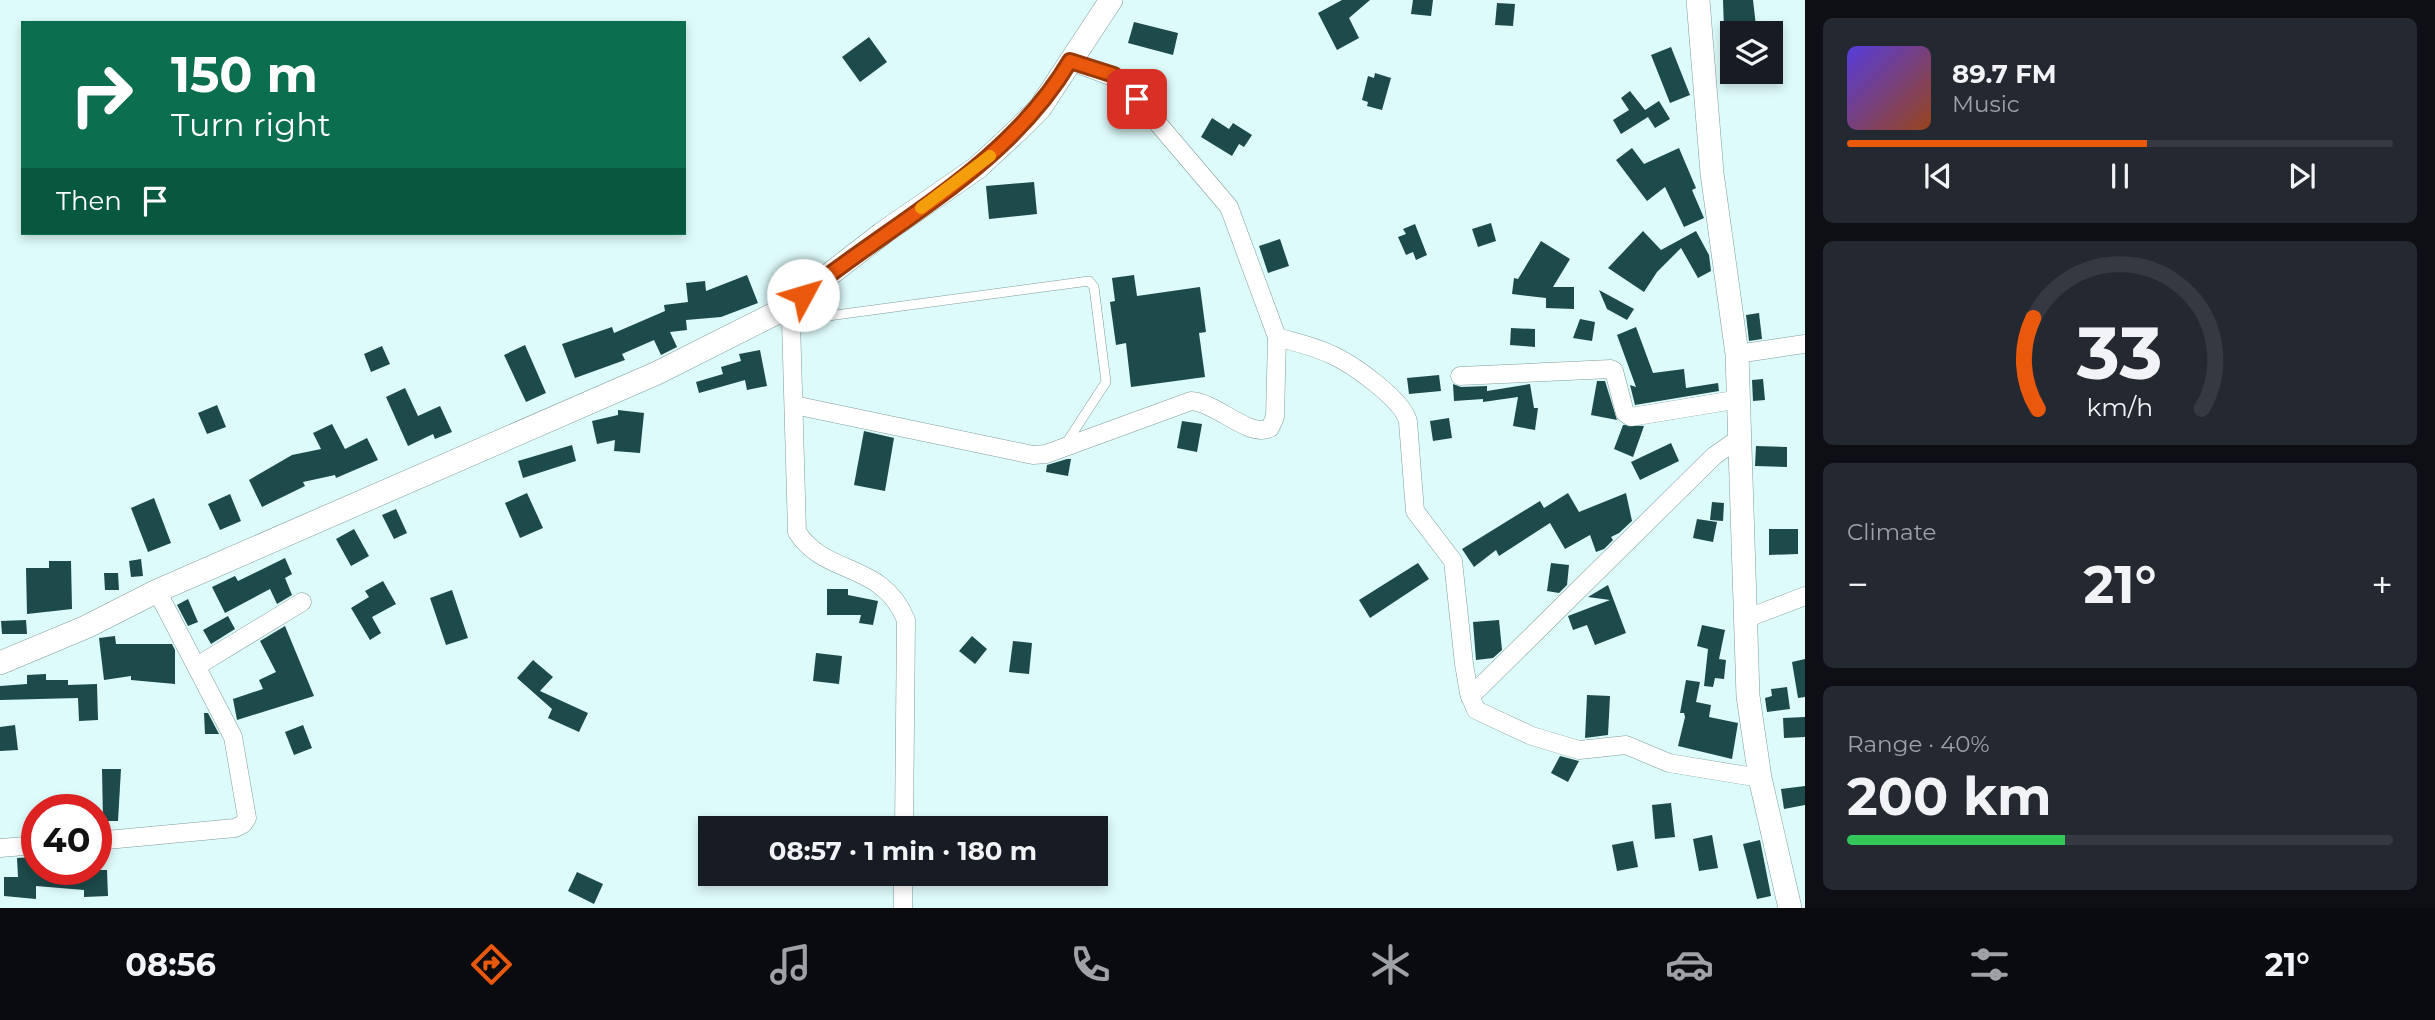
<!DOCTYPE html>
<meta charset="utf-8">
<style>
:root{--surface:#171b24;--page:#242831;--text:#f1f3f6;--muted:#9ea1a6;--line:#363941;--accent:#ea580c}
body{margin:0;font-family:Montserrat,sans-serif;background:var(--page);color:var(--text);height:100vh;display:flex;flex-direction:column;font-size:26px;white-space:nowrap}
*{box-sizing:border-box;margin:0}
p{font-size:23px;color:var(--muted)}
.icon{flex:none;width:38px;height:38px;fill:none;stroke:currentColor;stroke-width:2;stroke-linecap:round;stroke-linejoin:round}
.map{position:relative;flex:1;overflow:hidden}
.panel{display:flex;flex-direction:column;gap:18px;padding:18px;background:#0d0f14;width:630px}
.panel>*{flex:none}
.hud{position:absolute;left:21px;top:21px;width:665px;height:214px;border-radius:0px;box-shadow:0 4px 10px #0003;background:#0b6e4f;color:#fff;overflow:hidden}
.buttons{position:absolute;left:1720px;top:21px;display:grid;gap:14px}
.buttons a{display:grid;place-items:center;width:63px;height:63px;border-radius:0px;background:var(--surface);box-shadow:0 4px 10px #0003;font-size:35px}
.speed{position:absolute;left:21px;top:794px;display:flex;gap:14px;font-size:35px;font-weight:700;text-align:center}
.speed>*{display:grid;place-content:center;width:91px;height:91px;border-radius:50%;background:var(--surface);box-shadow:0 4px 10px #0003;line-height:1}
.speed .limit{border:10px solid #d22;background:#fff;color:#111}
.pin{position:absolute;display:grid;place-items:center;width:60px;height:60px;color:#fff;margin:-30px;border-radius:14px;box-shadow:0 4px 10px #0006}
.me{position:absolute;width:77px;margin:-38px;rotate:51deg;stroke-linejoin:round;filter:drop-shadow(0 0 5px #0008)}
.turn{display:flex;align-items:center;gap:24px;height:147px;padding:0 35px;font-size:32px}
.turn .icon{width:91px;height:91px;stroke-width:2.5}
.turn b{display:block;font-size:49px;line-height:60px}
.then{display:flex;align-items:center;height:66px;padding:0 35px;background:#0003;gap:14px;font-size:26px}
.big{font-size:52px;font-weight:700;line-height:1.1}
.panel .widget{flex:1;display:flex;flex-direction:column;justify-content:center;gap:10px;min-width:0;padding:0 24px;border-radius:10px;background:var(--page)}
.panel .dial{align-items:center;gap:0}
.dial svg{height:182px;overflow:visible;fill:none;stroke:var(--line);stroke-width:7;stroke-linecap:round;text-anchor:middle}
.dial text{fill:var(--text);stroke:none}
.song{display:flex;align-items:center;gap:21px}
.cover{width:84px;height:84px;border-radius:10px;background:linear-gradient(135deg,hsl(250 70% 55%),hsl(20 70% 35%))}
.played{height:7px;border-radius:4px;background:linear-gradient(90deg,var(--accent) 55%,var(--line) 55%)}
.keys{display:flex;justify-content:space-around;direction:ltr}
.heat{display:flex;justify-content:space-between;align-items:center;font-size:38px;direction:ltr}
.charge{height:10px;border-radius:5px;background:linear-gradient(90deg,#34c759 40%,var(--line) 0)}
.trip{position:absolute;left:698px;top:816px;width:410px;height:70px;border-radius:0px;background:var(--surface);box-shadow:0 4px 10px #0003;font-weight:700;line-height:70px;text-align:center}
.tabs{display:flex;height:112px;justify-content:space-around;align-items:center;background:#090b0e;color:var(--muted)}
.tabs .icon{width:49px;height:49px}
.tabs .active{color:var(--accent)}
.tabs b{font-size:32px;color:var(--text)}
main{display:flex;flex:1;min-height:0}
.map>svg:first-child{display:block}
.building{fill:#1d4a4a}
.lines{fill:none;stroke-linecap:round;stroke-linejoin:round}
.service-casing{stroke:#809c9c;stroke-width:10}
.minor-casing{stroke:#809c9c;stroke-width:19}
.tertiary-casing{stroke:#809c9c;stroke-width:24}
.service{stroke:#fff;stroke-width:9}
.minor{stroke:#fff;stroke-width:18}
.tertiary{stroke:#fff;stroke-width:23}
.route-casing{stroke:#983908;stroke-width:18}
.route{stroke:#ea580c;stroke-width:12}
.slow{stroke:#f59e0b;stroke-width:12}
</style>
<main>
<div class="map">
<svg width="1805" height="908" viewBox="0 0 1805 908">
<rect width="100%" height="100%" fill="#ddfbfa"/>
<g class="building">
<polygon points="1342,0 1370,0 1349,18 1359,38 1337,50 1318,13"/>
<polygon points="1413,0 1433,0 1431,16 1411,14"/>
<polygon points="1723,0 1753,0 1756,26 1724,30"/>
<polygon points="1497,3 1515,4 1513,26 1495,25"/>
<polygon points="1134,22 1178,33 1173,55 1128,43"/>
<polygon points="869,37 887,62 860,82 842,57"/>
<polygon points="1671,47 1690,95 1670,103 1651,55"/>
<polygon points="1375,73 1391,78 1382,110 1367,106 1368,102 1362,100 1368,76 1374,78"/>
<polygon points="1630,91 1645,110 1659,101 1670,119 1655,128 1648,117 1621,134 1613,120 1629,110 1621,98"/>
<polygon points="1212,118 1229,129 1233,123 1252,135 1244,147 1239,144 1232,156 1201,137"/>
<polygon points="1632,148 1644,164 1679,148 1696,188 1692,190 1704,218 1684,227 1665,187 1647,201 1616,160"/>
<polygon points="1034,182 1037,214 989,219 986,186"/>
<polygon points="1491,223 1496,241 1478,247 1472,229"/>
<polygon points="1415,224 1427,255 1416,260 1413,252 1406,255 1398,237 1406,234 1403,229"/>
<polygon points="1643,231 1661,250 1696,231 1709,255 1711,271 1698,278 1681,248 1657,272 1644,292 1608,268"/>
<polygon points="1280,239 1289,266 1268,273 1259,246"/>
<polygon points="1541,241 1570,259 1553,287 1574,287 1574,309 1546,308 1546,298 1512,294 1514,278 1518,279"/>
<polygon points="747,275 758,303 721,317 686,320 687,330 670,332 677,347 661,355 654,340 622,354 625,360 575,378 562,344 612,327 614,333 665,311 664,305 688,302 686,283 705,281 706,291"/>
<polygon points="1134,275 1137,296 1200,287 1206,332 1199,333 1205,377 1131,387 1126,343 1116,345 1110,302 1115,301 1112,278"/>
<polygon points="1599,290 1634,309 1627,320 1607,309"/>
<polygon points="1759,313 1762,339 1749,341 1746,315"/>
<polygon points="1580,319 1595,322 1592,341 1573,338"/>
<polygon points="1636,327 1653,373 1684,369 1686,388 1718,383 1719,391 1635,405 1630,385 1636,387 1617,335"/>
<polygon points="1511,328 1535,329 1535,347 1510,345"/>
<polygon points="525,345 546,393 526,402 504,355"/>
<polygon points="382,346 390,364 371,372 364,354"/>
<polygon points="760,350 767,386 747,390 745,380 699,393 696,382 723,374 721,367 741,361 739,354"/>
<polygon points="1439,375 1441,391 1409,394 1407,378"/>
<polygon points="1763,379 1765,400 1753,401 1752,380"/>
<polygon points="1597,381 1605,381 1617,420 1591,415"/>
<polygon points="1453,384 1461,387 1487,386 1487,391 1530,384 1534,408 1538,408 1535,430 1513,426 1518,397 1483,402 1483,399 1454,401"/>
<polygon points="405,388 418,416 440,406 452,432 435,439 433,434 408,446 386,397"/>
<polygon points="217,405 226,427 207,434 198,413"/>
<polygon points="618,410 644,413 640,453 614,451 615,440 597,444 592,421 618,415"/>
<polygon points="1449,418 1452,438 1433,441 1430,421"/>
<polygon points="1182,421 1202,424 1197,452 1177,448"/>
<polygon points="332,424 345,449 367,438 378,460 336,478 335,475 303,482 305,486 262,507 249,480 292,455 321,449 313,433"/>
<polygon points="1623,425 1644,426 1633,457 1614,449"/>
<polygon points="864,431 894,438 885,491 854,485"/>
<polygon points="1671,443 1679,461 1640,480 1631,462"/>
<polygon points="572,445 576,461 523,478 518,461"/>
<polygon points="1756,446 1787,447 1787,467 1755,466"/>
<polygon points="1067,459 1071,459 1068,476 1046,472 1047,465"/>
<polygon points="527,493 543,528 520,538 505,503"/>
<polygon points="1568,493 1579,512 1626,493 1632,521 1619,533 1611,537 1613,540 1604,549 1596,552 1590,535 1565,549 1550,523 1499,556 1496,550 1474,567 1462,549 1540,501 1544,508"/>
<polygon points="230,494 241,521 220,530 208,504"/>
<polygon points="154,498 171,543 148,552 131,508"/>
<polygon points="1712,502 1724,503 1723,521 1710,520"/>
<polygon points="396,509 407,533 394,539 382,515"/>
<polygon points="1697,519 1717,522 1713,542 1693,538"/>
<polygon points="354,529 369,556 351,566 336,539"/>
<polygon points="1769,529 1798,529 1798,554 1769,555"/>
<polygon points="285,558 292,574 285,578 292,595 277,604 270,589 225,613 212,587 235,576 238,581"/>
<polygon points="141,559 143,576 131,577 129,561"/>
<polygon points="49,561 71,561 72,609 27,614 26,568 49,568"/>
<polygon points="1418,563 1429,579 1370,618 1359,600"/>
<polygon points="1551,563 1569,565 1567,585 1559,593 1547,591"/>
<polygon points="104,573 118,573 119,590 105,590"/>
<polygon points="383,581 396,604 372,617 381,633 370,640 351,608 369,597 365,591"/>
<polygon points="1608,585 1626,633 1595,645 1587,625 1573,630 1568,616 1610,600 1588,597"/>
<polygon points="827,589 848,589 848,595 878,601 873,625 859,623 861,615 827,615"/>
<polygon points="452,590 468,638 446,645 430,598"/>
<polygon points="188,599 198,622 188,626 177,605"/>
<polygon points="228,616 235,629 211,644 203,630"/>
<polygon points="26,620 27,634 2,634 1,621"/>
<polygon points="1499,620 1502,650 1493,658 1476,660 1473,622"/>
<polygon points="1702,625 1725,630 1719,659 1726,660 1724,679 1715,678 1713,687 1704,686 1708,649 1697,646"/>
<polygon points="285,626 314,696 237,720 233,699 263,689 259,680 276,672 260,641"/>
<polygon points="115,636 116,644 172,644 175,650 175,684 131,680 131,676 104,680 99,638"/>
<polygon points="972,636 987,649 975,664 959,651"/>
<polygon points="1013,641 1032,643 1029,674 1009,672"/>
<polygon points="816,653 842,656 839,684 813,681"/>
<polygon points="1805,659 1805,697 1798,698 1792,662"/>
<polygon points="533,660 553,677 540,691 588,713 579,732 548,718 552,709 517,678"/>
<polygon points="46,674 46,680 68,680 68,685 97,684 98,720 79,721 78,698 0,700 0,686 27,684 27,675"/>
<polygon points="1686,680 1700,682 1696,702 1711,705 1709,717 1738,723 1732,759 1678,746 1685,717 1684,713 1680,713"/>
<polygon points="1787,687 1790,709 1767,712 1765,698 1772,696 1771,689"/>
<polygon points="1587,695 1610,696 1608,735 1585,738"/>
<polygon points="204,713 208,713 219,734 205,734"/>
<polygon points="1805,717 1805,737 1784,738 1783,718"/>
<polygon points="15,725 18,750 0,751 0,727"/>
<polygon points="303,725 312,748 294,755 285,732"/>
<polygon points="1560,756 1579,761 1568,782 1551,773"/>
<polygon points="102,769 121,769 118,821 103,821"/>
<polygon points="1805,786 1805,805 1784,809 1781,789"/>
<polygon points="1671,803 1675,837 1655,839 1652,805"/>
<polygon points="1712,835 1718,868 1699,871 1693,839"/>
<polygon points="1760,840 1771,896 1757,899 1743,844"/>
<polygon points="1633,841 1638,867 1617,871 1612,845"/>
<polygon points="35,857 36,870 107,870 108,896 84,897 84,890 36,886 36,899 4,896 4,877 18,877 17,858"/>
<polygon points="577,872 603,884 594,904 568,891"/>
</g>
<g class="lines">
<defs>
<polyline id="service" points="791,321 1089,281 1094,287 1106,382 1065,445"/>
<g id="minor">
<path d="M786,308L791,321L797,532C826,577 882,561 906,620L904,828"/>
<path d="M1277,337C1294,342 1313,346 1330,354C1351,363 1404,400 1408,422L1415,511L1453,561L1464,664L1469,693L1476,710L1532,736L1579,750L1626,745L1669,763L1760,778"/>
<polyline points="1737,354 1805,344"/>
<polyline points="1460,376 1611,369 1614,371 1625,413 1631,417 1740,399"/>
<path d="M794,405L1033,455L1046,454L1191,401C1216,402 1250,439 1270,428L1275,417L1277,337L1229,207L1121,80L1070,61"/>
<polyline points="1745,619 1805,596"/>
<polyline points="197,666 302,602"/>
<polyline points="1470,697 1714,456 1741,437"/>
<polyline points="96,841 235,828 243,824 247,818 233,737 157,591"/>
<polyline points="0,848 37,845"/>
<polyline points="903,908 903,873"/>
</g>
<g id="tertiary">
<polyline points="1698,0 1712,173 1737,354 1748,696 1760,778 1790,908"/>
<polyline points="0,663 86,627 157,591 657,373 786,308 883,233 977,168 1019,129 1040,108 1111,0"/>
</g>
</defs>
<use href="#service" class="service-casing"/>
<use href="#minor" class="minor-casing"/>
<use href="#tertiary" class="tertiary-casing"/>
<use href="#service" class="service"/>
<use href="#minor" class="minor"/>
<use href="#tertiary" class="tertiary"/>
</g>
<g class="lines">
<defs>
<path id="route" d="M803,295C895,221 1008,166 1070,61L1114,75L1137,99"/>
</defs>
<use href="#route" class="route-casing"/>
<use href="#route" class="route"/>
<polyline class="slow" points="921,208 990,156"/>
</g>
</svg>
<div class="buttons">
<a><svg class="icon" aria-label="layers" viewBox="0 0 24 24"><path d="M12 4l9 5-9 5-9-5zM3 14l9 5 9-5"/></svg></a>
</div>
<div class="speed"><div class="limit">40</div></div>
<div class="pin" style="left:1137px;top:99px;background:#d93025"><svg class="icon" aria-label="arrive" viewBox="0 0 24 24"><path d="M6 21V4h12l-3 4 3 4H6"/></svg></div>
<svg class="me" style="left:803px;top:295px" viewBox="-20 -20 40 40"><circle r="19" fill="#fff"/><path d="M0-13L10 11 0 6-10 11z" fill="#ea580c"/></svg>
<div class="trip">08:57 · 1 min · 180 m</div>
<div class="hud">
<div class="turn"><svg class="icon" aria-label="right" viewBox="0 0 24 24"><path d="M7 20v-9h11M14 6l5 5-5 5"/></svg><div><b>150 m</b>Turn right</div></div>
<div class="then">Then<svg class="icon" aria-label="arrive" viewBox="0 0 24 24"><path d="M6 21V4h12l-3 4 3 4H6"/></svg></div>
</div>
</div>
<section class="panel">
<div class="widget">
<div class="song"><i class="cover"></i><div><b>89.7 FM</b><p>Music</p></div></div>
<div class="played"></div>
<div class="keys"><svg class="icon" aria-label="previous" viewBox="0 0 24 24"><path d="M18 5L8 12l10 7zM5 5v14"/></svg><svg class="icon" aria-label="pause" viewBox="0 0 24 24"><path d="M8 5v14M16 5v14"/></svg><svg class="icon" aria-label="next" viewBox="0 0 24 24"><path d="M6 5l10 7-10 7zM19 5v14"/></svg></div>
</div>
<div class="widget dial"><svg viewBox="0 0 100 80">
<path d="M14 69A42 42 0 1 1 86 69"/>
<path d="M14 69A42 42 0 0 1 12 29" stroke="#ea580c"/>
<text x="50" y="56" font-size="32" font-weight="700">33</text>
<text x="50" y="72" font-size="11">km/h</text>
</svg></div>
<div class="widget"><p>Climate</p>
<div class="heat"><a>−</a><b class="big">21°</b><a>+</a></div>
</div>
<div class="widget"><p>Range · 40%</p><b class="big">200 km</b><div class="charge"></div></div>
</section>
</main>
<nav class="tabs">
<b>08:56</b>
<svg class="icon active" aria-label="directions" viewBox="0 0 24 24"><path d="M12 3l9 9-9 9-9-9zM9 14v-3h6M13 9l2 2-2 2"/></svg>
<svg class="icon" aria-label="music" viewBox="0 0 24 24"><path d="M9 18V5l10-2v13"/><circle cx="6" cy="18" r="3"/><circle cx="16" cy="16" r="3"/></svg>
<svg class="icon" aria-label="phone" viewBox="0 0 24 24"><path d="M5 4h4l2 5-3 2q2 4 5 5l2-3 5 2v4C11 20 4 13 5 4z"/></svg>
<svg class="icon" aria-label="climate" viewBox="0 0 24 24"><path d="M12 3v18M4 7l16 10M4 17L20 7"/></svg>
<svg class="icon" aria-label="car" viewBox="0 0 24 24"><path d="M5 17H2v-5l4-1 3-4h7l3 4 3 1v5h-3M9 17h6M6 11h13"/><circle cx="7" cy="17" r="2"/><circle cx="17" cy="17" r="2"/></svg>
<svg class="icon" aria-label="filters" viewBox="0 0 24 24"><path d="M4 7h16M4 17h16"/><circle cx="9" cy="7" r="2"/><circle cx="15" cy="17" r="2"/></svg>
<b>21°</b>
</nav>
